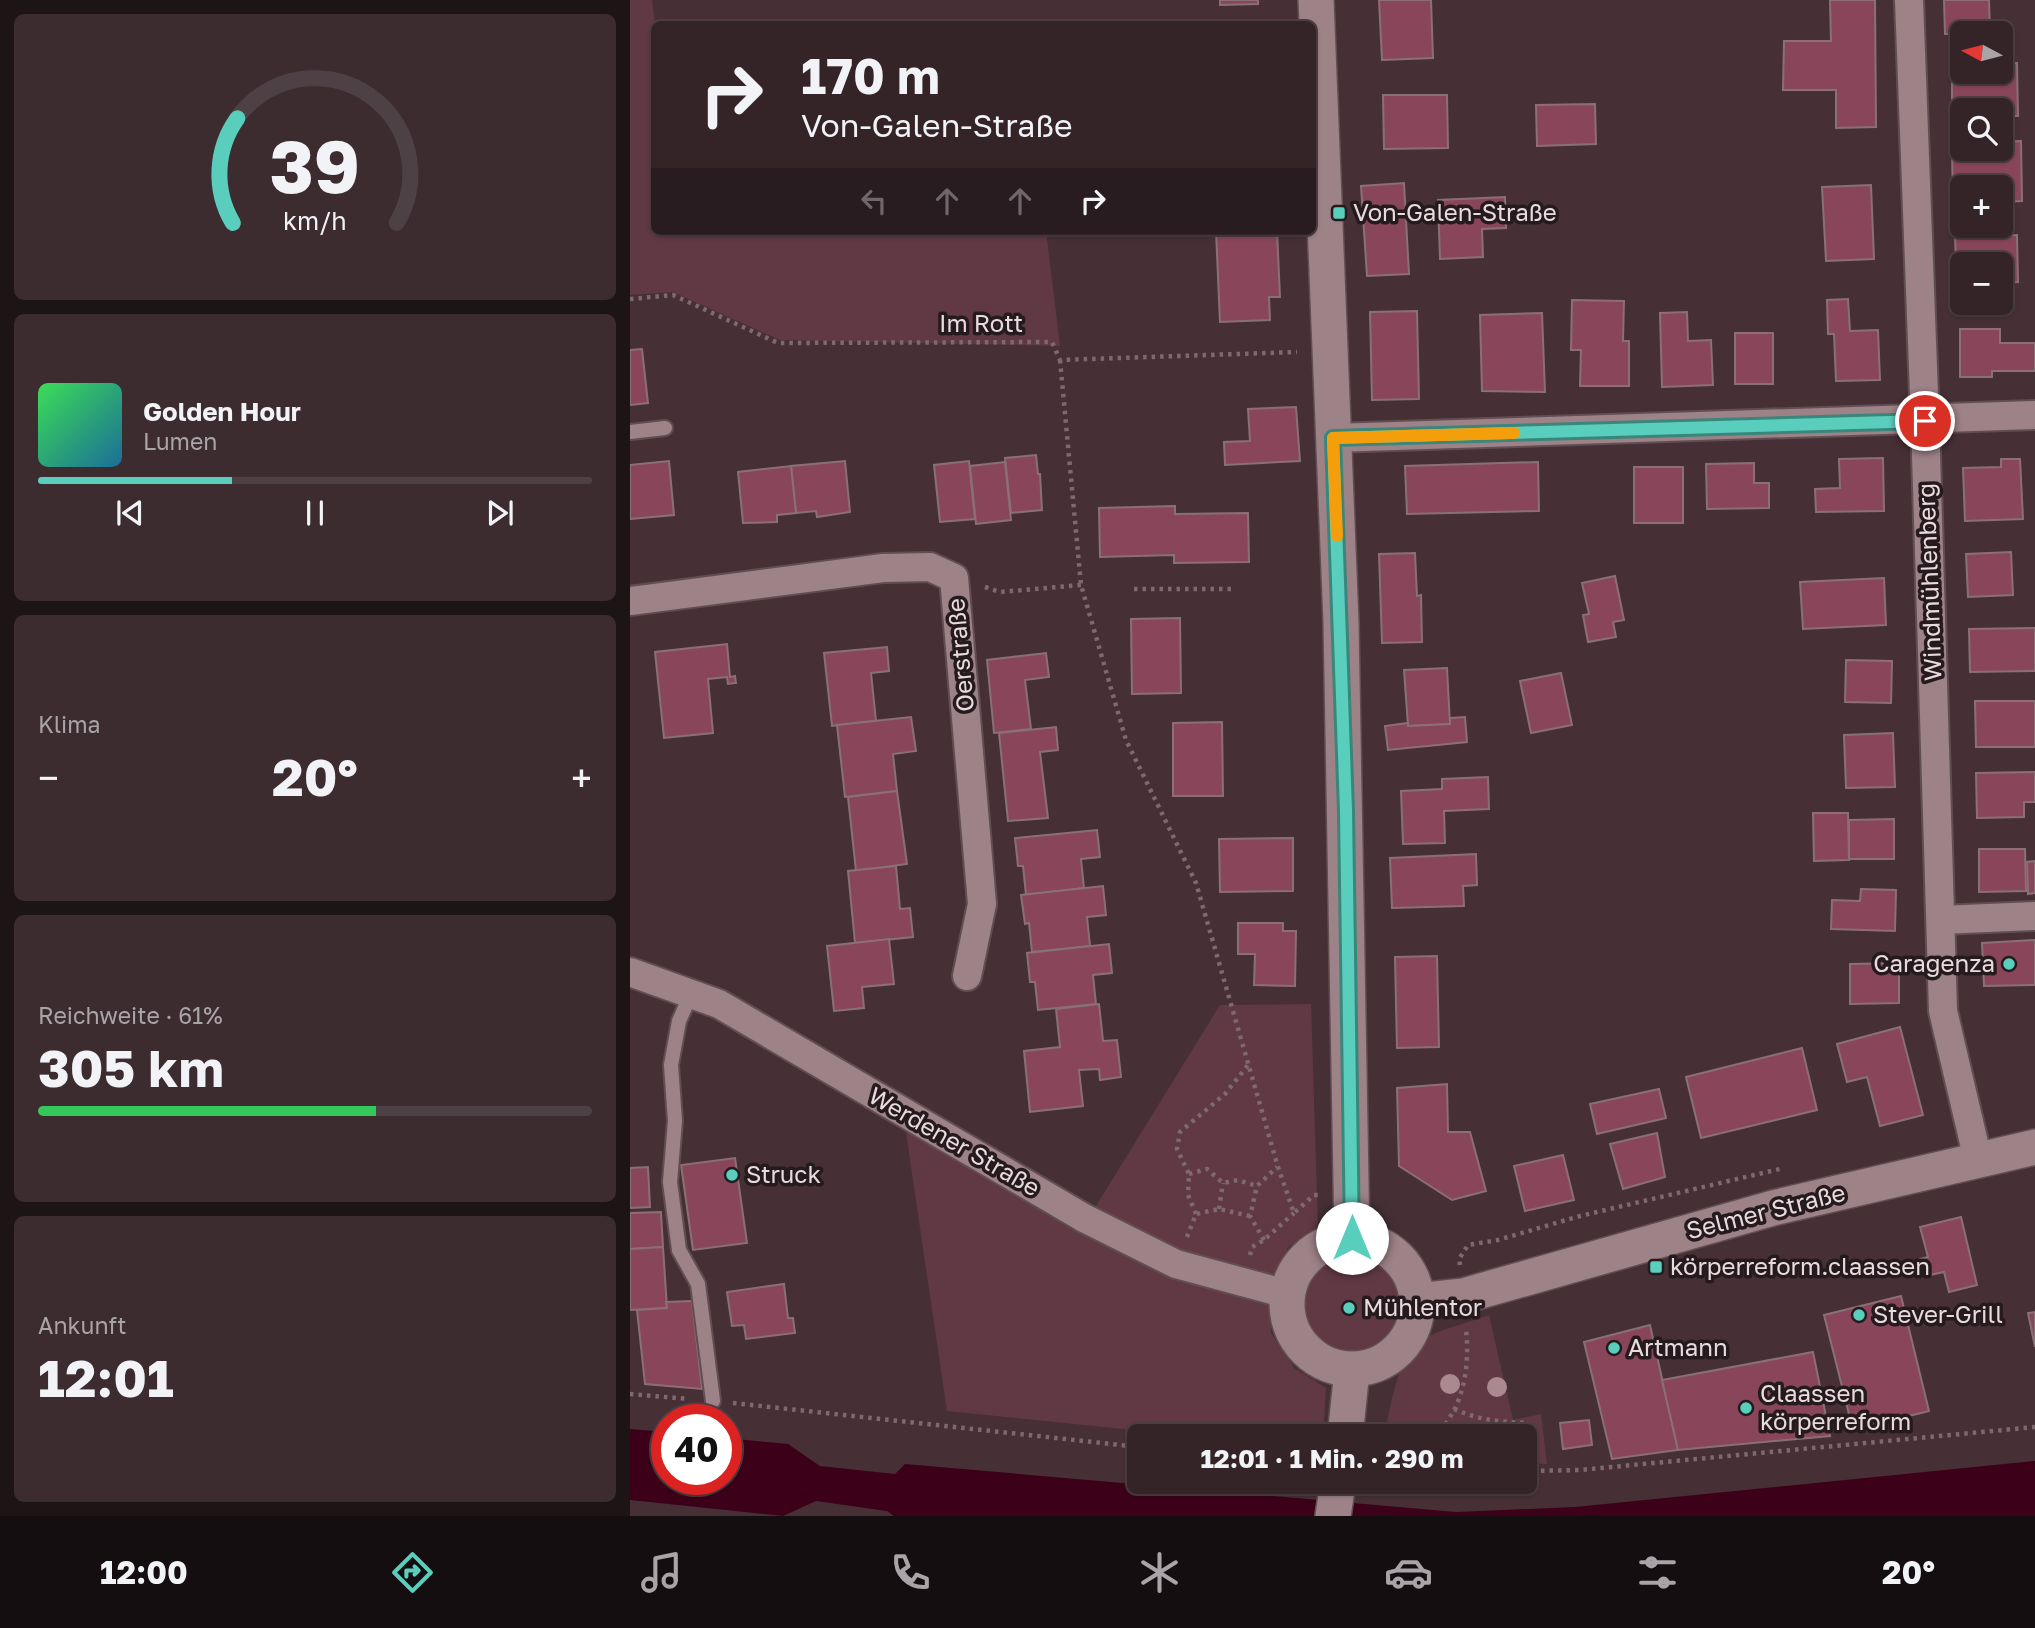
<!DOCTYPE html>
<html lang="de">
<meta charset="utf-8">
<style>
:root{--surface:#342428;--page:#3c2c30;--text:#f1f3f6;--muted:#a9a4a8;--line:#4e4145;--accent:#5acebd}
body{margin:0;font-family:"Golos Text",sans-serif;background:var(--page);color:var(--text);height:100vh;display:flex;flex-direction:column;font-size:26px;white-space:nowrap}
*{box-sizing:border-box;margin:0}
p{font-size:23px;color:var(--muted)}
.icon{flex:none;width:38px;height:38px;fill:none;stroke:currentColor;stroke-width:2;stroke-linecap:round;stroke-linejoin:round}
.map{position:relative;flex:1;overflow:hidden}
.drawer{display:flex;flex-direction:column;gap:14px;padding:14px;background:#1d1416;width:630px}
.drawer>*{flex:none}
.hud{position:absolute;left:21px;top:21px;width:665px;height:214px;border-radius:10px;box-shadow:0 2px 5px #0004,0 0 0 2px var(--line);background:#342428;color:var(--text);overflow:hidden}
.needle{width:46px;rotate:277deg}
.controls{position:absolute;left:1320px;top:21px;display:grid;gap:14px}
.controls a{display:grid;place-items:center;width:63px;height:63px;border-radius:10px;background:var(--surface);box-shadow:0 2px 5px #0004,0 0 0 2px var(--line);font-size:35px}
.speed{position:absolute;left:21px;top:1404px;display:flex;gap:14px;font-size:35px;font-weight:700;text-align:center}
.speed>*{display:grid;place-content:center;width:91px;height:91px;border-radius:50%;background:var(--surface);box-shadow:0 2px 5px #0004,0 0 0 2px var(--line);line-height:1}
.speed .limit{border:10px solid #d22;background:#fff;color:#111}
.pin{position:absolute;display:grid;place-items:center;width:60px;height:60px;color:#fff;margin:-30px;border:4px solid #fff;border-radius:50%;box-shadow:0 2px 7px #0007}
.me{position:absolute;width:77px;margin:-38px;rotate:0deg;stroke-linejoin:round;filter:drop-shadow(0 0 5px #0008)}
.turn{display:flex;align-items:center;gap:24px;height:147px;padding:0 35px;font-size:32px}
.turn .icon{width:91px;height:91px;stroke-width:2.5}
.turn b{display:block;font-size:49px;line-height:60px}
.lanes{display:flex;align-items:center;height:66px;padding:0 35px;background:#0003;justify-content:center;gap:35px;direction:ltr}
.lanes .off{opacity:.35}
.big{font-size:52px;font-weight:700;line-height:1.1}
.drawer .card{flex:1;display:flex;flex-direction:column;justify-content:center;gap:10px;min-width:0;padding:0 24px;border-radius:10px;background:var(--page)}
.drawer .dial{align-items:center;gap:0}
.dial svg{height:182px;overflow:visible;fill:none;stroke:var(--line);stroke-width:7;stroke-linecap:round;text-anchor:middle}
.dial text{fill:var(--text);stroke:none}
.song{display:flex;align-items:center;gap:21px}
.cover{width:84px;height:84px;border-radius:10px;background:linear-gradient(135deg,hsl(130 70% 55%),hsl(200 70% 35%))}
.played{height:7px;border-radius:4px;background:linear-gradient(90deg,var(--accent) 35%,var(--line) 35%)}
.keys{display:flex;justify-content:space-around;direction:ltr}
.heat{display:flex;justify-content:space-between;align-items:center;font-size:38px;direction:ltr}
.charge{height:10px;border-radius:5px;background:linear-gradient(90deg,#34c759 61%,var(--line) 0)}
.trip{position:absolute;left:497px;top:1424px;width:410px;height:70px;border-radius:10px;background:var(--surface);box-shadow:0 2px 5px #0004,0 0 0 2px var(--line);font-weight:700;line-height:70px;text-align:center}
.tab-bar{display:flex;height:112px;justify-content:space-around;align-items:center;background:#150e10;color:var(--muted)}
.tab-bar .icon{width:49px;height:49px}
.tab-bar .selected{color:var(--accent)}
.tab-bar b{font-size:32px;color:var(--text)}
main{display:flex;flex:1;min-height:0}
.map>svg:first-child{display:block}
.green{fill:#613944}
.water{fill:#3d0019}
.building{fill:#89465a;stroke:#8a7076;stroke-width:2}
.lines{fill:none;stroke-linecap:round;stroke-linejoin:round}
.service-casing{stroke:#614e53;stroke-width:18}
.minor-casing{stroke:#614e53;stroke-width:32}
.tertiary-casing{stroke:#614e53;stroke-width:38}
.path{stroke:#7d696e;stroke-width:4.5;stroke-dasharray:3.5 5;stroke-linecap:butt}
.service{stroke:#9d8288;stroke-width:14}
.minor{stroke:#9d8288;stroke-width:28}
.tertiary{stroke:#9d8288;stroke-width:35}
.tree{fill:#ab8991}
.route-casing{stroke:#3a867b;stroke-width:18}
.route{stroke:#5acebd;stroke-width:12}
.slow{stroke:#f59e0b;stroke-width:12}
.poi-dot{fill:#5acebd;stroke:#251b1e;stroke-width:2.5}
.labels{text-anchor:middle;stroke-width:7;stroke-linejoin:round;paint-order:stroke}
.poi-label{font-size:24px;fill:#e8dadd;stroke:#251b1e;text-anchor:start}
.street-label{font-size:24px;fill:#e8dadd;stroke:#251b1e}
</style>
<main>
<section class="drawer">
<div class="card dial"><svg viewBox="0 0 100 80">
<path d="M14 69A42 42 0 1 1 86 69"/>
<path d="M14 69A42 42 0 0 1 16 23" stroke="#5acebd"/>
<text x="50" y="56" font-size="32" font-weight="700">39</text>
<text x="50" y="72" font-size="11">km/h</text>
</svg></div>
<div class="card">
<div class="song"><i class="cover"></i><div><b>Golden Hour</b><p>Lumen</p></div></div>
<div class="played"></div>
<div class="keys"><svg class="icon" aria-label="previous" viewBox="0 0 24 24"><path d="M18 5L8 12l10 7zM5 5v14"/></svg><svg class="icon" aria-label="pause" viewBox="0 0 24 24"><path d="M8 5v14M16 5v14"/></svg><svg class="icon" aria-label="next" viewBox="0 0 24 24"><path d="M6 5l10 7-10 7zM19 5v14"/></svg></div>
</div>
<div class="card"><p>Klima</p>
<div class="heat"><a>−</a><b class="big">20°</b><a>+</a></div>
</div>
<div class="card"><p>Reichweite · 61%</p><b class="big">305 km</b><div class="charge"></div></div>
<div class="card"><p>Ankunft</p><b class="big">12:01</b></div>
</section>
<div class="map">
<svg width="1405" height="1516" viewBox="0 0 1405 1516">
<rect width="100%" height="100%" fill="#463035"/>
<g class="green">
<polygon points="0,0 22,0 25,24 24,231 416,231 430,346 150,340 43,292 0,295"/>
<polygon points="681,1004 688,1228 658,1247 640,1289 641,1333 664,1368 696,1388 693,1436 503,1430 317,1411 273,1112 458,1219 590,1005"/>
<circle cx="722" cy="1306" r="48"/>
<path d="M859,1315L883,1420L911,1414L917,1464L894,1463V1437H755C758,1414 769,1352 791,1340C811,1329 837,1323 859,1315Z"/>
</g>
<polygon class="water" points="0,1429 37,1432 37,1479 96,1479 96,1438 158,1444 190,1466 265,1474 275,1464 826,1512 945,1507 1405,1461 1405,1516 264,1516 257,1511 186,1501 153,1516 0,1500"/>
<g class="building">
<polygon points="590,0 628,0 628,4 590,5"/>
<polygon points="749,0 801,0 803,58 752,60"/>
<polygon points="1200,0 1245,0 1246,127 1206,128 1206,90 1153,90 1154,41 1201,41"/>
<polygon points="1314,0 1359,0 1360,33 1315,34"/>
<polygon points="1370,63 1387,63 1388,116 1370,116 1370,110 1332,110 1332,117 1322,117 1322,64 1332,64 1332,72 1370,72"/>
<polygon points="753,95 817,95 818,148 754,149"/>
<polygon points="965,104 966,144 907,146 906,105"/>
<polygon points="1391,141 1392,201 1370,202 1370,187 1332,187 1332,199 1323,199 1322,155 1349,154 1349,149 1370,149 1370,142"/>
<polygon points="774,183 779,274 737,276 731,186"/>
<polygon points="1241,185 1244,259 1196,261 1192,187"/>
<polygon points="875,197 876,228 852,229 853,257 810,259 808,200"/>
<polygon points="586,231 647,231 650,297 639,297 640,320 590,322"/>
<polygon points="1387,235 1388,282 1370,283 1370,264 1332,264 1332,290 1327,290 1325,237"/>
<polygon points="1218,299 1220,331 1248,330 1250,380 1206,381 1204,334 1198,334 1197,300"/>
<polygon points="942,300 994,301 993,341 999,341 999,386 950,386 951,350 941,350"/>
<polygon points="787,311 789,399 742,400 740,312"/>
<polygon points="1057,312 1058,341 1081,340 1083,385 1032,387 1030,313"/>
<polygon points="912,313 915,392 852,391 850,315"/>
<polygon points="1330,329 1370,329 1370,343 1405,343 1405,371 1362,371 1362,377 1330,377"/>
<rect x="1105" y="333" width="38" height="51"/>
<polygon points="12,349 18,403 0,405 0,350"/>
<polygon points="666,407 670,461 595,465 594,442 620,441 618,409"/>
<polygon points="406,455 408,474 410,474 412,510 381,513 375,458"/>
<polygon points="1253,458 1254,511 1186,512 1185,489 1210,488 1209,459"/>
<polygon points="1371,459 1390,459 1393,519 1335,521 1333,468 1371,467"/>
<polygon points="39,461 44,515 0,519 0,465"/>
<polygon points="215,461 220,512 187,517 186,511 166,513 161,466"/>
<polygon points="339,461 345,519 310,522 304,465"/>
<polygon points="375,462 381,520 346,524 340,466"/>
<polygon points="908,462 909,511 777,514 775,466"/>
<polygon points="1124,463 1124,483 1139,483 1139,508 1077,509 1076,464"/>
<polygon points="161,466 166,513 147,515 147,522 113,523 108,472"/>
<rect x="1004" y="467" width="49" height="56"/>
<polygon points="545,506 545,514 618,513 619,562 544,563 544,555 470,557 469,508"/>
<polygon points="1381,552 1383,595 1338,597 1336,554"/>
<polygon points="785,553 787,596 791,595 792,642 752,643 749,554"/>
<polygon points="985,576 994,620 983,622 986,637 958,642 953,615 959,614 952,583"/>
<polygon points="1254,578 1256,625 1173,629 1170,582"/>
<polygon points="550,618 551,693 502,694 501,619"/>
<polygon points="1405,628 1405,671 1340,672 1339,629"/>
<polygon points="97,644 100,677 105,676 106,683 98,684 97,677 78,679 83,733 34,738 25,652"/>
<polygon points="257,647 259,671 241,673 246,721 202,726 194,653"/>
<polygon points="416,653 419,677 395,680 401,729 364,733 357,660"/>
<polygon points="1216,660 1262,661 1261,703 1215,702"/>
<polygon points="817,668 820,724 778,726 774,670"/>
<polygon points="931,673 942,725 901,733 890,681"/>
<polygon points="1345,701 1405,701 1405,747 1346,747"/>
<polygon points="281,717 286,751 263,754 267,791 215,797 207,725"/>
<polygon points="835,717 837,742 758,750 755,726 778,723 778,726 820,724 820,718"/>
<polygon points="592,722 593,796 543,796 543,723"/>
<polygon points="426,727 428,750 410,752 418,818 378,821 369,733"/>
<polygon points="1263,733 1265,787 1216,788 1214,735"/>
<polygon points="1405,772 1405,802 1394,802 1394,817 1347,818 1346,773"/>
<polygon points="858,777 859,809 814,811 815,843 773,844 771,791 812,789 812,779"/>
<polygon points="267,791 277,864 226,871 218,797"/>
<polygon points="1183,813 1218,813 1219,860 1184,861"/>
<polygon points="1264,819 1264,859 1219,859 1219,820"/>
<polygon points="467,830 470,857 451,859 454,888 396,895 393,866 388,866 385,838"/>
<polygon points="663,838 663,891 590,892 589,839"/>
<polygon points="1349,849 1395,849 1396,891 1349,892"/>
<polygon points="846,854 847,885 833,886 834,906 762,908 760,858"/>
<polygon points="1405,861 1405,893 1398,894 1397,862"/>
<polygon points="266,866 270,909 280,908 283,937 225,943 218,871"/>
<polygon points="473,886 476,915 457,917 460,946 402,952 399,923 395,924 391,895"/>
<polygon points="1231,889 1266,890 1265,931 1201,929 1202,900 1230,901"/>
<polygon points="608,923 653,923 653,931 666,931 665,986 624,985 625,954 608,954"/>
<polygon points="259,939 264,984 232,987 234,1008 204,1011 197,946"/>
<polygon points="1405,940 1405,985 1354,986 1352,943"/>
<polygon points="479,944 482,973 463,975 466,1004 408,1010 405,982 400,982 397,953"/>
<polygon points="807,956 809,1047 767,1048 765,957"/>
<polygon points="1269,963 1269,1003 1220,1004 1220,964"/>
<polygon points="469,1004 473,1041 487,1040 491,1077 470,1080 469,1069 449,1070 453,1106 400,1112 394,1051 430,1047 426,1009"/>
<polygon points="1270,1027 1293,1115 1250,1126 1237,1077 1217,1082 1207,1044"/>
<polygon points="1172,1048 1187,1110 1071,1138 1056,1077"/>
<polygon points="817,1084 818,1132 840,1132 856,1191 822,1200 769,1166 767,1088"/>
<polygon points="1029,1089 1036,1118 967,1134 960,1104"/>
<polygon points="1027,1133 1035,1177 993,1189 980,1144"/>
<polygon points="933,1155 944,1200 895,1211 884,1166"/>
<polygon points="105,1158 117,1243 63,1250 51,1165"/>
<polygon points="18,1167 20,1207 0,1208 0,1168"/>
<polygon points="31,1212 33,1247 0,1249 0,1213"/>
<polygon points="1331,1217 1347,1285 1319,1292 1314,1272 1295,1276 1290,1259 1298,1257 1290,1227"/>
<polygon points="33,1247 37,1308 0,1310 0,1249"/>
<polygon points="154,1284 158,1318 163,1318 165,1333 116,1339 114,1325 102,1326 97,1292"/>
<polygon points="1271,1296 1299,1411 1223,1430 1194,1315"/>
<polygon points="62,1301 72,1389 15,1384 7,1310 37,1308 36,1302"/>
<polygon points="1405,1312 1405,1347 1398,1313"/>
<polygon points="1020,1325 1048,1450 982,1459 954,1342"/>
<polygon points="1183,1352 1200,1436 1048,1450 1032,1380"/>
<polygon points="959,1420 962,1445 933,1449 930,1423"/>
<polygon points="864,1426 897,1427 897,1447 894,1447 894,1437 864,1437"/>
</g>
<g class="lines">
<defs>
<g id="service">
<polyline points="0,432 35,428"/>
<polyline points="61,994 49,1021 41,1065 45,1121 40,1182 49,1250 68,1284 83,1401"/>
</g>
<g id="minor">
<polyline points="1279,0 1295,421 1313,1011 1348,1160"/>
<polyline points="703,438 1405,415"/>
<polyline points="0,601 253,568 300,567 324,578 352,904 337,976"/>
<polyline points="1311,920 1405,916"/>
<polyline points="0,972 89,1004 454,1218 546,1264 657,1294"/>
</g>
<g id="tertiary">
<polyline points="686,0 711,622 722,1238"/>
<circle cx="722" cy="1304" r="65"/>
<polyline points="788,1301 833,1296 1143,1208 1405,1147"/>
<polyline points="715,1437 722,1370"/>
<polyline points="703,1516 708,1482"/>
</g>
</defs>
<use href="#service" class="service-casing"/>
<use href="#minor" class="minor-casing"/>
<use href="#tertiary" class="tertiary-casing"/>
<g class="path">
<polyline points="0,299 43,295 148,343 422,342 430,360 667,352"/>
<polyline points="430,360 451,585 496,740 566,883 648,1167 664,1213 684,1195 689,1195"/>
<polyline points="355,587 370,592 451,585"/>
<polyline points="504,589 603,589"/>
<polyline points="559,1174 577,1169 593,1183 608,1180 627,1186"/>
<polyline points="589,1209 593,1183"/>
<polyline points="566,1214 558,1195 559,1174 547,1149 550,1132 595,1094 618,1065"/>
<polyline points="557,1237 566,1214 589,1209 620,1216"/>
<polyline points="634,1240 620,1216 627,1186 647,1167"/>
<polyline points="620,1255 622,1247 634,1240 664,1213"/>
<polyline points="830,1265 829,1259 838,1245 868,1240 950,1216 1154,1168"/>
<polyline points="0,1394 59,1399"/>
<polyline points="103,1403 509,1447"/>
<path d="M824,1409C849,1420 870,1422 897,1423"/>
<path d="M804,1437C834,1408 840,1368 836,1329"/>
<polyline points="894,1471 950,1470 1405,1427"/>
</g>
<use href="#service" class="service"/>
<use href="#minor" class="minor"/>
<use href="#tertiary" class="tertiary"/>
</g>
<g class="tree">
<circle cx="820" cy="1384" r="10"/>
<circle cx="867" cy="1387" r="10"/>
</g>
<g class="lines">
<defs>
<polyline id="route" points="722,1238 716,811 703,438 1295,421"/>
</defs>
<use href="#route" class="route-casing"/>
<use href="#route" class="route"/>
<polyline class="slow" points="707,536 703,438 884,433"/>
</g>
<g class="poi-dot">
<rect x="702" y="206" width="14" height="14" rx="3.5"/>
<circle cx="1379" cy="964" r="7"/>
<circle cx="102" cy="1175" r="7"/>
<rect x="1019" y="1260" width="14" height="14" rx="3.5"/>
<circle cx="719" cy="1308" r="7"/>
<circle cx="1229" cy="1315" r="7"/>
<circle cx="984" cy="1348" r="7"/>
<circle cx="1116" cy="1408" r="7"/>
</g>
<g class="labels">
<g class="poi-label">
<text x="723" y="221">Von-Galen-Straße</text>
<text x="1365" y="972" text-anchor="end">Caragenza</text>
<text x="116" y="1183">Struck</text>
<text x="1040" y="1275">körperreform.claassen</text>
<text x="733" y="1316">Mühlentor</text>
<text x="1243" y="1323">Stever-Grill</text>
<text x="998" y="1356">Artmann</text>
<text x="1130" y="1402">Claassen<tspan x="1130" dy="28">körperreform</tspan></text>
</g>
<g class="street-label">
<text x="351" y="332">Im Rott</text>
<text transform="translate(1300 582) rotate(-92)" y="8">Windmühlenberg</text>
<text transform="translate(331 655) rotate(-95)" y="8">Oerstraße</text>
<text transform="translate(324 1142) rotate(30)" y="8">Werdener Straße</text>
<text transform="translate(1136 1212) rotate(-14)" y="8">Selmer Straße</text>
</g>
</g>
</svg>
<div class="controls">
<a><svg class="needle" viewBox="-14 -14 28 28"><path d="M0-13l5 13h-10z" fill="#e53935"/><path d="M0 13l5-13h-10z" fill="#a9a4a8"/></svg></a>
<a><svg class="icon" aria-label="search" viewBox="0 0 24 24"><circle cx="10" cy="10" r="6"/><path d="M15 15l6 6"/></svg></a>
<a>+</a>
<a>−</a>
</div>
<div class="speed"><div class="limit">40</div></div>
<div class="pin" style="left:1295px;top:421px;background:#d93025"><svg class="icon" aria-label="arrive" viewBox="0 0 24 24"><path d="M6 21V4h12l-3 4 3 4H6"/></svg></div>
<svg class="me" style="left:722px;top:1238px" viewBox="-20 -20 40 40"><circle r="19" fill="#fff"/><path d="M0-13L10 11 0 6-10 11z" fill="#5acebd"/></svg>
<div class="trip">12:01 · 1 Min. · 290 m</div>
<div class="hud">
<div class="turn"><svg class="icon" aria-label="right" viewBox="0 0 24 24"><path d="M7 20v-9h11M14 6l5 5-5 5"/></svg><div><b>170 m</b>Von-Galen-Straße</div></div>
<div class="lanes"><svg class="icon off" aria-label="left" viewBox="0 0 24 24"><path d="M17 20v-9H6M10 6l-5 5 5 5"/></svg><svg class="icon off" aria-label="ahead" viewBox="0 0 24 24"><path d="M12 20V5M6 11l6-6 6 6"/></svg><svg class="icon off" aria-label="ahead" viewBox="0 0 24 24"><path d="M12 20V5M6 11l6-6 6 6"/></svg><svg class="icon" aria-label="right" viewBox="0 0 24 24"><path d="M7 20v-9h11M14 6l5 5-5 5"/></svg></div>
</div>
</div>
</main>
<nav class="tab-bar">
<b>12:00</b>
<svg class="icon selected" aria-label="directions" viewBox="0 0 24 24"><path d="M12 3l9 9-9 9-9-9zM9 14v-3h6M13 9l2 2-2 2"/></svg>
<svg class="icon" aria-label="music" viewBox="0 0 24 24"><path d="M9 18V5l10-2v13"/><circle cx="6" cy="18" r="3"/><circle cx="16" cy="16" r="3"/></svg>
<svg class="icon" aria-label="phone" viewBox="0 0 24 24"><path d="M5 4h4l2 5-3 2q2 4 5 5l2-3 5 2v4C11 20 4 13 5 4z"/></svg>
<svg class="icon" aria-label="climate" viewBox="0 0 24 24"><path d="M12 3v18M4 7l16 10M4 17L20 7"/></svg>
<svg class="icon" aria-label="car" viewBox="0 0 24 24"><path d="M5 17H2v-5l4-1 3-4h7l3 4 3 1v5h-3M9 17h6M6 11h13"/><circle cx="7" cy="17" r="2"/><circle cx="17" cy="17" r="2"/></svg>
<svg class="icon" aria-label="filters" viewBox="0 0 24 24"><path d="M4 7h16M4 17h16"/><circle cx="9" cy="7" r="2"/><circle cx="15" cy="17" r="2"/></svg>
<b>20°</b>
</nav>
